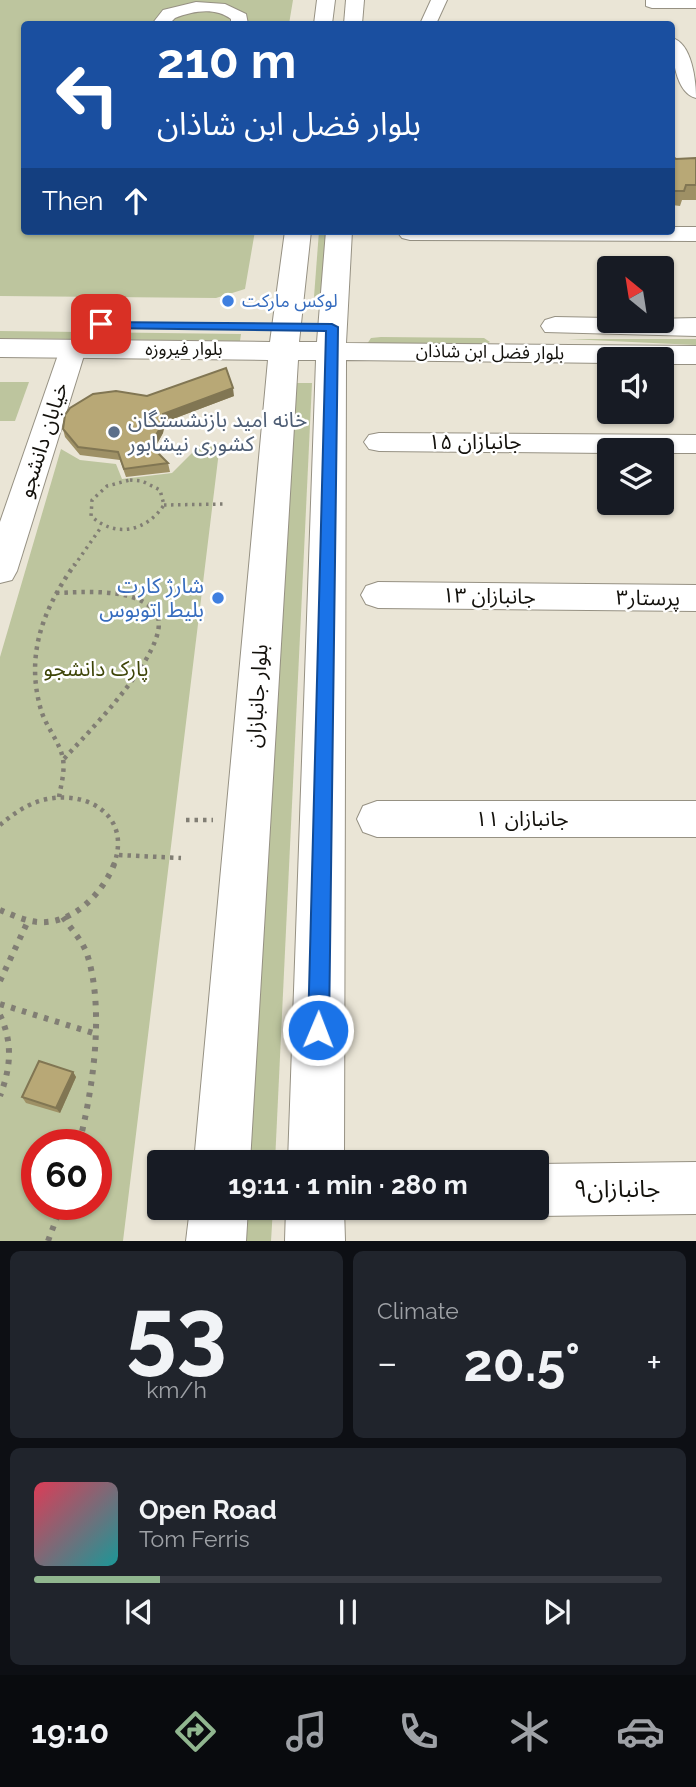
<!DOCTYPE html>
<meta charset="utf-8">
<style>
:root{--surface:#171b24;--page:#20242c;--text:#f1f3f6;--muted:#9ea1a6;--line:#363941;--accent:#90b68f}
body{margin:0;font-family:Raleway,"Noto Sans Arabic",sans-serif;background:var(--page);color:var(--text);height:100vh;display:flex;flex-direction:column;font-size:26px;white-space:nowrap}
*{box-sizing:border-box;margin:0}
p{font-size:23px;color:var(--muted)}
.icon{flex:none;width:38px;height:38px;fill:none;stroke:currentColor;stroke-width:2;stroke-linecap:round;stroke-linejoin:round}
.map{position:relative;height:1241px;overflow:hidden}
.side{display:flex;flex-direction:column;gap:10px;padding:10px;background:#0d0f14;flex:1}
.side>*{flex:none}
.banner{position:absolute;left:21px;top:21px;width:654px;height:214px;border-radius:7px;box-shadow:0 2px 5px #0004;background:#1a4fa0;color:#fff;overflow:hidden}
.needle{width:46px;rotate:330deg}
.tools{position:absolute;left:597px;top:256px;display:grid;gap:14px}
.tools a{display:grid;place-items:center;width:77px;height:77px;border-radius:7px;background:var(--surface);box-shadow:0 2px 5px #0004;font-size:35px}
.speed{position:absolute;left:21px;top:1129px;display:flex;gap:14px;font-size:35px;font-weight:700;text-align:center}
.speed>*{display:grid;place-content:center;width:91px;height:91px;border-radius:50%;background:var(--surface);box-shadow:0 2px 5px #0004;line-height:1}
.speed .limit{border:10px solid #d22;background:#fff;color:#111}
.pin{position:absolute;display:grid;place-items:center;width:60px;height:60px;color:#fff;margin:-30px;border-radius:14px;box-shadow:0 4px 10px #0006}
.me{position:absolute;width:77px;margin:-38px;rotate:1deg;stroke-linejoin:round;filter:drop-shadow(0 0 5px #0008)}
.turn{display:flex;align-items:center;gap:24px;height:147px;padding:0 21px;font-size:32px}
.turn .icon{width:91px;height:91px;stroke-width:2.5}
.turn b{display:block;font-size:49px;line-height:60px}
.then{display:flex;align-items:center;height:66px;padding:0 21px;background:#0003;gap:14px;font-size:26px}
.big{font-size:52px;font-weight:700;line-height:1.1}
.side .widget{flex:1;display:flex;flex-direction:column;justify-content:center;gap:10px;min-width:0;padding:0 24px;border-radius:10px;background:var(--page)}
.side .dial{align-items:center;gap:0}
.dial b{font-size:91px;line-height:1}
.song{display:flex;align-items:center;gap:21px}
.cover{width:84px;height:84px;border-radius:10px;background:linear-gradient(135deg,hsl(350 70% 55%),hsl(180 70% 35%))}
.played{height:7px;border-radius:4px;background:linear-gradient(90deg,var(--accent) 20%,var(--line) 20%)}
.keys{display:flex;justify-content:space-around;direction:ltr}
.heat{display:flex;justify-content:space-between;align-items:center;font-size:38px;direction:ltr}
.side .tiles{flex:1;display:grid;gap:10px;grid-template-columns:1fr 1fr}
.widget:last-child{grid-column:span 2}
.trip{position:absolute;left:147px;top:1150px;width:402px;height:70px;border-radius:7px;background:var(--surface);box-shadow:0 2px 5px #0004;font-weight:700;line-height:70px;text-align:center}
.tab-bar{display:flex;height:112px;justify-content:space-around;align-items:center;background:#090b0e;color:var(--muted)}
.tab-bar .icon{width:49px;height:49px}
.tab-bar .selected{color:var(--accent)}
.tab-bar b{font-size:32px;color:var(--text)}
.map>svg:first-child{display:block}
.green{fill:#bdc59e;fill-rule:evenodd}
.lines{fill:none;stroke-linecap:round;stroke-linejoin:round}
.minor-casing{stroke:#969183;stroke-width:2}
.major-casing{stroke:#969183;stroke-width:2}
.path-far2{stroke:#817e74;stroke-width:3.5;stroke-dasharray:2.5 4.5;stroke-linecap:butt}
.path-far1{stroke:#817e74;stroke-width:4.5;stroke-dasharray:3.5 5;stroke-linecap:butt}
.path{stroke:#817e74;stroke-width:6;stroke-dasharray:4.5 7;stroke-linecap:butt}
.minor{fill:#fff;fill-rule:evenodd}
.major{fill:#fff;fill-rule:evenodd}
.wall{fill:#9e9065}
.shaded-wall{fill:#817653}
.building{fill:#b8a876;stroke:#817653;stroke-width:2}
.route{fill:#1a73e8;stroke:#114b97;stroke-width:2}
.shop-dot{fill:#3f7fe0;stroke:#fff;stroke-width:2.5}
.service-dot{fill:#5c6f8a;stroke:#fff;stroke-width:2.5}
.labels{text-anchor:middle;stroke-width:5;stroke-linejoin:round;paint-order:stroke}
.far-shop-label{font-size:18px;fill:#366cbe;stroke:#fff;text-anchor:start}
.far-street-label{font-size:18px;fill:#13110c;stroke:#fff}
.service-label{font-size:21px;fill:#4e5e75;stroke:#fff;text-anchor:start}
.street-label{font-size:21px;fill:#13110c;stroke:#fff}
.shop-label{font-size:21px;fill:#366cbe;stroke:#fff;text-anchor:end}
.park-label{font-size:21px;fill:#3e4508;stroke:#fff}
.near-street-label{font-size:24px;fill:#13110c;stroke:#fff}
</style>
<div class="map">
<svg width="696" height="1241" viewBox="0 0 696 1241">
<rect width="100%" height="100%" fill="#eae5d6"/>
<g class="green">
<polygon points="0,0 293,0 289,24 24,24 24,231 255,231 245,289 216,298 0,296"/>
<polygon points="319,231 326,231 322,293 314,297"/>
<polygon points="0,331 241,334 240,341 0,338"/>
<polygon points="381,337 484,338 490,342 485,345 367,344 371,338"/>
<polygon points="568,339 696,339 696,345"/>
<polygon points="0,382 29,382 15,421 0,421"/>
<polygon points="297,383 312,383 275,1162 247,1162"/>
<path d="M202,443H220L123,1241H0V657L61,449L80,460L116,464L122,479L172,473ZM37,1144H96V1204H37Z"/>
<polygon points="244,1208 273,1208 271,1241 242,1241"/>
</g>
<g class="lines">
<defs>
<g id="minor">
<polygon points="431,0 447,0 436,24 420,24"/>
<polygon points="646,0 696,0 696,8 652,8 646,6"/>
<path d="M196,2L225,4L246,14L248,24H231V19C215,7 193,11 175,18L169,24H152L163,10Z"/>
<path d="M672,38C692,43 696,81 696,98C675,93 672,55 672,38Z"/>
<polygon points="672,227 696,227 696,241 410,240 402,238 398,233 672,231"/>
<polygon points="73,341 82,343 86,349 17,571 12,580 0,583 0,522 60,349 64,343"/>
<polygon points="379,433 696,435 696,453 662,453 662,450 609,450 609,453 379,451 369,449 364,442 369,435"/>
<polygon points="378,582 696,585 696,611 378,608 366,604 361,595 366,586"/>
<polygon points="377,801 696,801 696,837 377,837 363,832 357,819 363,806"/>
<polygon points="696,1162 696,1214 537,1216 518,1208 537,1208 537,1164"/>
</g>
<g id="major">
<polygon points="317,0 335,0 332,24 314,24"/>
<polygon points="346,0 364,0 362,24 344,24"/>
<polygon points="285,231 311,231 299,342 317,342 326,231 352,231 346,343 696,346 696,364 662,364 662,359 609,359 609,363 346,360 344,1162 288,1162 316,360 298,360 250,1162 194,1162 268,360 0,357 0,339 270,342"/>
<polygon points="555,317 609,318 609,320 696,318 696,336 545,332 541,326 545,320"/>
<polygon points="190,1208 248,1208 246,1241 186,1241"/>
<polygon points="286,1208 344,1208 345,1241 285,1241"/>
</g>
</defs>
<use href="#minor" class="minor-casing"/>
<use href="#major" class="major-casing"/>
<g class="path-far2">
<path d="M130,480L142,481L160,490L164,505C146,532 115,538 91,516L92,500L107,486Z"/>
<polyline points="164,505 225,504"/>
<polyline points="74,566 102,526"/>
</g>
<g class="path-far1">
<path d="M56,593C83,592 128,588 151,607C188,635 83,737 63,760"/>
<path d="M59,797C61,785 65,772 63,759C60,742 46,727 41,710C25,655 43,609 75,564"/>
<polyline points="186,820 213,820"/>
<path d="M0,825C13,814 27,804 43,800C86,789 132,815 114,864"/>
<polyline points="119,855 181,858"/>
</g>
<g class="path">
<path d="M0,910C10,914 21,919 31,921C70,929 103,894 115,862"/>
<path d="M63,917C71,929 82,940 87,954C105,1009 93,1089 79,1144"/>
<polyline points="0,981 28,921"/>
<polyline points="0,1004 93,1033"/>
<path d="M0,1015C13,1043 11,1067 0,1096"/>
<polyline points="48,1241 62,1204"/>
</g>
<use href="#minor" class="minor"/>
<use href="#major" class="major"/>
</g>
<g class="wall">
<polygon points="672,156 676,159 696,158 696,200 682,200 680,206 672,205"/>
<polygon points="147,396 234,396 165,422 163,433 154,449 168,463 170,472 126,477 120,460 80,455 65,437 63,429"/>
<polygon points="73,1072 76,1077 60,1113 26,1103 22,1097"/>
</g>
<g class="shaded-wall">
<polygon points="233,388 234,396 165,422 163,433 152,453 150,445 163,414"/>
<polygon points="73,1072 76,1077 60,1113 56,1108"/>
</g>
<g class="building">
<polygon points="672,156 676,159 696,158 696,185 686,185 684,191 672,191"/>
<polygon points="226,368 233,388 163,414 162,425 150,445 168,463 124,469 118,452 78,447 63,429 65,415 70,408 93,394 116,391 147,396"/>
<polygon points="39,1061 73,1072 56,1108 22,1097"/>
</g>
<polygon class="route" points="97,322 332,324 338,327 329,1030 326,1038 318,1041 311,1038 308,1030 326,331 101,328 95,324"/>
<g class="shop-dot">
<circle cx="228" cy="301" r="7"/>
<circle cx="218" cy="598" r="7"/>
</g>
<circle class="service-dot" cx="114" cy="432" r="7"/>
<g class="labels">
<g class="far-shop-label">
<text x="242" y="307">لوکس مارکت</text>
</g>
<g class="far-street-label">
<text x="184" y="355">بلوار فیروزه</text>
<text transform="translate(490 352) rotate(1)" y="6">بلوار فضل ابن شاذان</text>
</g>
<g class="service-label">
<text x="128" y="427">خانه امید بازنشستگان<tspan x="128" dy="24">کشوری نیشابور</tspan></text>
</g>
<g class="street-label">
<text transform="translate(43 440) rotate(-72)" y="7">خیابان دانشجو</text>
<text x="475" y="449">جانبازان ۱۵</text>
<text transform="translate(489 596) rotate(1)" y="7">جانبازان ۱۳</text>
<text transform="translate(648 598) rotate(1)" y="7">پرستار۳</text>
<text transform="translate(257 696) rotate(-86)" y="7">بلوار جانبازان</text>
<text x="522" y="826">جانبازان ۱۱</text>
</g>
<g class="shop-label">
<text x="204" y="593">شارژ کارت<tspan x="204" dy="24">بلیط اتوبوس</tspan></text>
</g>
<g class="park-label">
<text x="96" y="676">پارک دانشجو</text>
</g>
<g class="near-street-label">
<text x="617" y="1197">جانبازان۹</text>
</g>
</g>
</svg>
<div class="tools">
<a><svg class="needle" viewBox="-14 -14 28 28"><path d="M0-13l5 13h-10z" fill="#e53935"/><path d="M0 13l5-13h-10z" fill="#9ea1a6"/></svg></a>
<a><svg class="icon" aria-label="sound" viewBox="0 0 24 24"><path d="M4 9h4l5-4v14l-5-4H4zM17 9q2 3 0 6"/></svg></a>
<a><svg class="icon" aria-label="layers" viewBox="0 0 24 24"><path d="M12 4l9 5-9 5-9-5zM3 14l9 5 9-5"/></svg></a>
</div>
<div class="speed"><div class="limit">60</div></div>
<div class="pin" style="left:101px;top:324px;background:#d93025"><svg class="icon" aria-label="arrive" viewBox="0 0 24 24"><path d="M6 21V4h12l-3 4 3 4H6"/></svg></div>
<svg class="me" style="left:318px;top:1030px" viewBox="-20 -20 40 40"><circle r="17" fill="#1a73e8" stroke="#fff" stroke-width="3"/><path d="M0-11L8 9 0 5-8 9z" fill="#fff"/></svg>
<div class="trip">19:11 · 1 min · 280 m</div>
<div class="banner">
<div class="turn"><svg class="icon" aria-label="left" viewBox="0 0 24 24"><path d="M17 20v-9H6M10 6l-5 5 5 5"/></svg><div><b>210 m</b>بلوار فضل ابن شاذان</div></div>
<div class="then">Then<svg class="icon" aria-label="ahead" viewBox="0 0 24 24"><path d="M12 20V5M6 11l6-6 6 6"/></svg></div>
</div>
</div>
<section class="side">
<div class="tiles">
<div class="widget dial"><b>53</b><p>km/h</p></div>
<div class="widget"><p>Climate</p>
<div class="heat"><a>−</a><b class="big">20.5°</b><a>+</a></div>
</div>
<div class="widget">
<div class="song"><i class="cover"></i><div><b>Open Road</b><p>Tom Ferris</p></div></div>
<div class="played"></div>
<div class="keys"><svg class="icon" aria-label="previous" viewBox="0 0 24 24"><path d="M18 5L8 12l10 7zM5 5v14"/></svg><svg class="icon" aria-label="pause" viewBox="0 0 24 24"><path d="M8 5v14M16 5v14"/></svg><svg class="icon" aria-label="next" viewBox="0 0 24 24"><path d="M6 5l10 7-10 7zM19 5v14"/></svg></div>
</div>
</div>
</section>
<nav class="tab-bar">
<b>19:10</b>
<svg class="icon selected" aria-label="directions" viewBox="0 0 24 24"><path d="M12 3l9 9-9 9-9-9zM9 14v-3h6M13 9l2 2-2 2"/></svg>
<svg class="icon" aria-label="music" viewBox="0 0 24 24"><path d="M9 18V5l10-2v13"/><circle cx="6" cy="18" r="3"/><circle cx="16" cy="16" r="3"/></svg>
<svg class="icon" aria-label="phone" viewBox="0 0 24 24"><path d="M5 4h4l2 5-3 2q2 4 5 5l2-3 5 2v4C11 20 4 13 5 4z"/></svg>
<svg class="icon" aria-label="climate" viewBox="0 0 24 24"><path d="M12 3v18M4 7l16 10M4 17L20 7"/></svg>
<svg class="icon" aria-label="car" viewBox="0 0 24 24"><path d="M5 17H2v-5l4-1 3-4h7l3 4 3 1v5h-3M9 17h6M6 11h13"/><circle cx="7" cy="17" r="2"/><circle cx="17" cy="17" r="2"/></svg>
</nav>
